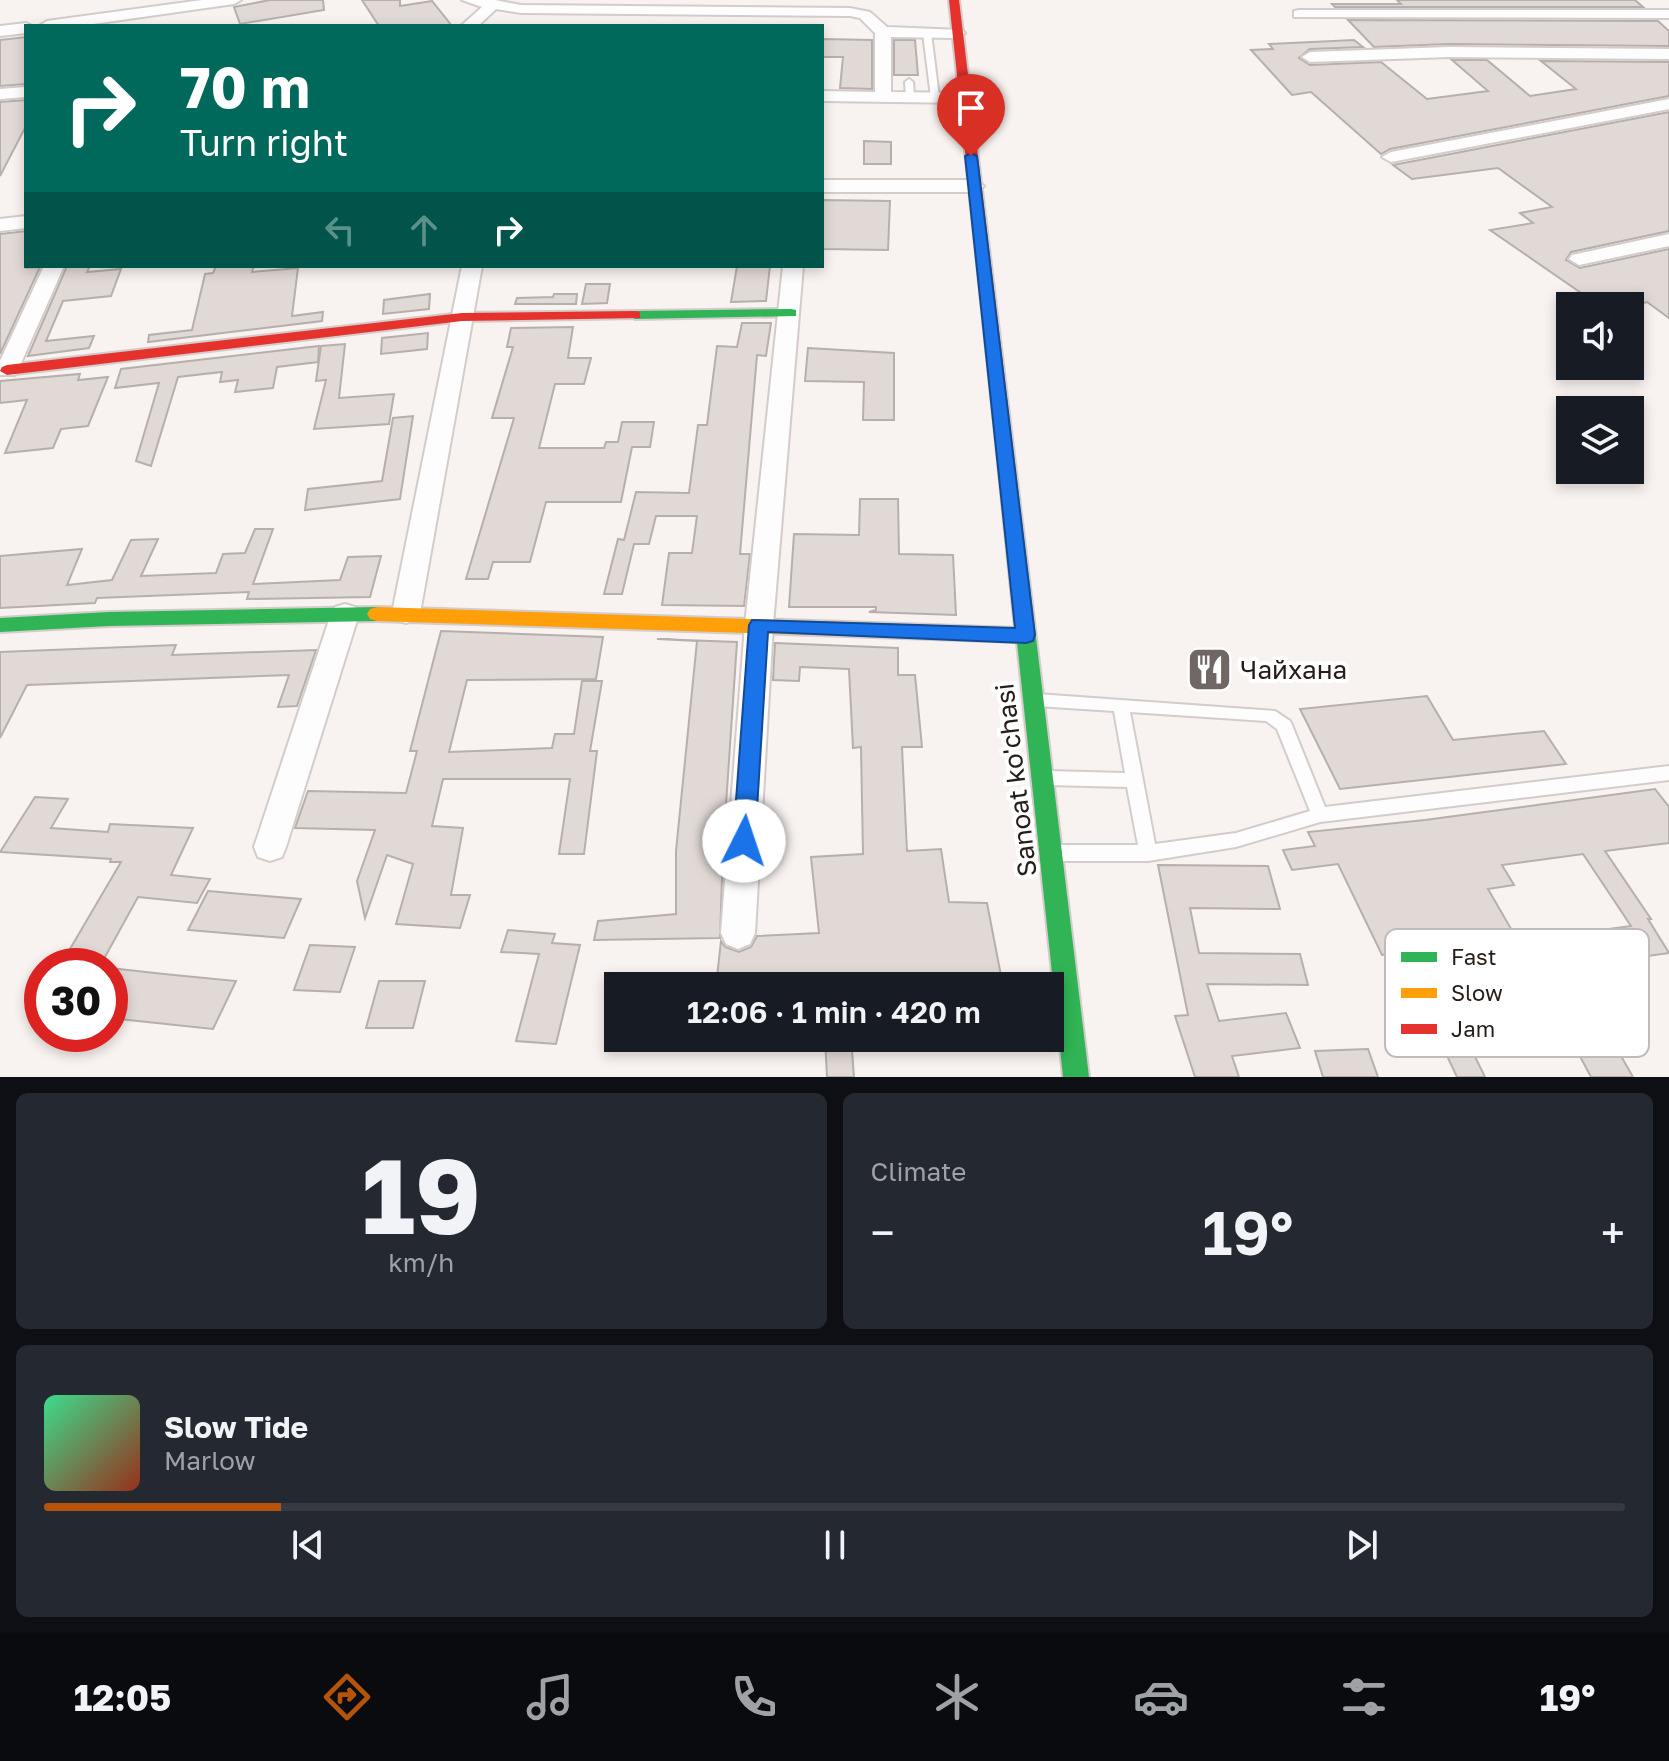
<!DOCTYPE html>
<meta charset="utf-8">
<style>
:root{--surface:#171b24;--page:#242831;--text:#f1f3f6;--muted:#9ea1a6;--line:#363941;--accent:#b45309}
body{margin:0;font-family:"Golos Text",sans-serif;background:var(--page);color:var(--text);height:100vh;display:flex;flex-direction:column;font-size:30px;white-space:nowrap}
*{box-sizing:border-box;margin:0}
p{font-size:26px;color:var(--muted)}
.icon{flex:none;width:44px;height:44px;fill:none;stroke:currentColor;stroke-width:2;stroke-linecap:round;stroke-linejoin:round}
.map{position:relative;height:1077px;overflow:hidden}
.drawer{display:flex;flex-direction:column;gap:16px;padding:16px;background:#0d0f14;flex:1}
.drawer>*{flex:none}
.top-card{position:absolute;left:24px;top:24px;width:800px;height:244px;border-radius:0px;box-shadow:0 4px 12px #0003;background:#00695c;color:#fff;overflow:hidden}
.tools{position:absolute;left:1556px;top:292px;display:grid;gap:16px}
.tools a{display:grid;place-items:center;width:88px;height:88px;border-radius:0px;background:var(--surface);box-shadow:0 4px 12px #0003;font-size:40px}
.speed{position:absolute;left:24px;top:948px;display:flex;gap:16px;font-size:40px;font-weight:700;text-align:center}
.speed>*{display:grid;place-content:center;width:104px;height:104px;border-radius:50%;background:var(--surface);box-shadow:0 4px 12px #0003;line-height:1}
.speed .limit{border:12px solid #d22;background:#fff;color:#111}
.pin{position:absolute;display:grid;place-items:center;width:68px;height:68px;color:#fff;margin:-82px -34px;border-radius:50% 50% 50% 0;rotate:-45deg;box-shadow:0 0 8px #0007}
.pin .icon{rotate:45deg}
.me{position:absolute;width:88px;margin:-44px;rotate:4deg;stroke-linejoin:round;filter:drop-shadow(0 0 6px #0008)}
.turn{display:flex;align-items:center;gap:28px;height:168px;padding:0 24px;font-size:36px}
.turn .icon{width:104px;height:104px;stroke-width:2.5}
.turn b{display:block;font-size:56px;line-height:68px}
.lanes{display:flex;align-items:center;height:76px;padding:0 24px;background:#0003;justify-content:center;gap:40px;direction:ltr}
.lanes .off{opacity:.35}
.big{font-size:60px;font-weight:600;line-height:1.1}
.drawer .card{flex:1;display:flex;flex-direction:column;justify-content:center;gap:12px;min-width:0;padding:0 28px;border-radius:12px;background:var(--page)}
.drawer .dial{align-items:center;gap:0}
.dial b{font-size:104px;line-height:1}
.song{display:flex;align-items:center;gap:24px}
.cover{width:96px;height:96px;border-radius:12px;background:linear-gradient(135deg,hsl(150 70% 55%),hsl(10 70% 35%))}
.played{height:8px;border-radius:4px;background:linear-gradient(90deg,var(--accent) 15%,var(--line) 15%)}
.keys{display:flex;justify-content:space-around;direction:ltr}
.heat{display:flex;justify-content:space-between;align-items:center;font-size:44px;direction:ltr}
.drawer .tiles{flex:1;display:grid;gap:16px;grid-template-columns:1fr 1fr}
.card:last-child{grid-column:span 2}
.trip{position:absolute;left:604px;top:972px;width:460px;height:80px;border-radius:0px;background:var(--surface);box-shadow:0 4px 12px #0003;font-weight:600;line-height:80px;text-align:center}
.menu{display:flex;height:128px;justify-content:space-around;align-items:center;background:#090b0e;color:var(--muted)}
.menu .icon{width:56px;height:56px}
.menu .current{color:var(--accent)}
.menu b{font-size:36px;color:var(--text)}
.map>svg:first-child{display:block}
.building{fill:#e1d9d6;stroke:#b7afac;stroke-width:2}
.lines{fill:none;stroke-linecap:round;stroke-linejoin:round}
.lane-casing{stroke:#d4ccca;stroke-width:4}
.street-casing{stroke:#d4ccca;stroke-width:4}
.fast-casing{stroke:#d4ccca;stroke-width:4}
.slow-casing{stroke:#d4ccca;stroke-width:4}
.jam-casing{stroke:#d4ccca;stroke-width:4}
.lane{fill:#fefdfd;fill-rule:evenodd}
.street{fill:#fefdfd;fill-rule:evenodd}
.fast{fill:#30b455;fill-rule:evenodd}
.slow{fill:#ff9f0a;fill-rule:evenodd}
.jam{fill:#e5322d;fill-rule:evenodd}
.route{fill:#1a73e8;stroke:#114b97;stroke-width:2}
.labels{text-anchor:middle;stroke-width:8;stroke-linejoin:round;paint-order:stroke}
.poi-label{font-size:26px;fill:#261c18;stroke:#fff;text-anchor:start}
.street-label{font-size:26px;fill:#261c18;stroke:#fff}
.key{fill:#fff;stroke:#bebbba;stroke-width:2}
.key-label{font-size:22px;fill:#261c18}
</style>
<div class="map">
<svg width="1669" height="1077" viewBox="0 0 1669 1077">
<rect width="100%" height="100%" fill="#f8f2f0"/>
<g class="building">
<polygon points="270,0 323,0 324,10 240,24 234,7"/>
<polygon points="362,0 400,0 400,6 432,1 452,26 379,26"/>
<polygon points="1397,0 1635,0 1643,7 1335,7 1332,4 1401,4"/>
<polygon points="1348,20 1658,21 1669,31 1669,46 1449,44 1374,47"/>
<polygon points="26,37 26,84 0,86 0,40"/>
<polygon points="822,39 872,40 872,89 840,88 843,57 822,57"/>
<polygon points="894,40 915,40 918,75 894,75"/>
<polygon points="1354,40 1363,47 1310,49 1299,58 1310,65 1381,62 1427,99 1488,91 1452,60 1487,60 1530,96 1576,89 1541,61 1669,62 1669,96 1390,149 1381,154 1311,92 1292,95 1251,50 1273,49 1269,44"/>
<polygon points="26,100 26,126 0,176 0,102"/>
<polygon points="1669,112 1669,231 1571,252 1566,260 1580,268 1669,249 1669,318 1647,302 1633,306 1600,306 1490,230 1533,223 1520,213 1552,207 1498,168 1412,179 1393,165"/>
<polygon points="864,141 891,142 891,164 864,164"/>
<polygon points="822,200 890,201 888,250 822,249"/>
<polygon points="26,231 26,268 40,267 0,354 0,234"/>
<polygon points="67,266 90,266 87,272 121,269 111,296 63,301 46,341 94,336 89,348 28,356"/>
<polygon points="216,266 254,266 252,272 298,268 292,316 323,312 322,321 148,342 149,335 192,330 205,274 213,273"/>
<polygon points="737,266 770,266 766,301 731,302"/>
<polygon points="586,284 610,284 607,303 582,304"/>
<polygon points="430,294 429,309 383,314 384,300"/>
<polygon points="554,294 577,294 576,304 515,304 517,298 553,297"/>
<polygon points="742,323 771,323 766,356 757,355 740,554 750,554 744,606 662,605 669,553 692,553 697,516 656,516 649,544 634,544 622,594 604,594 618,539 624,540 636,492 689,493 698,425 707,425 717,346 737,347"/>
<polygon points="573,327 568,358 591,358 584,384 555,384 539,448 604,448 606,442 618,442 622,422 654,422 650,447 632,447 621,502 546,502 530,562 493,562 488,579 466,579 514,418 492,418 513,347 507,347 511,328"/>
<polygon points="428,333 427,349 381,354 382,338"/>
<polygon points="345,344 339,398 394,394 389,424 314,429 326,380 316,381 321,346"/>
<polygon points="319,346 318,362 277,367 273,388 235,392 238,380 220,382 222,372 178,377 151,466 136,461 159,383 115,388 121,369"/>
<polygon points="808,348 894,353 894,420 863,420 864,382 805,381"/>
<polygon points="80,374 78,380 108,377 88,426 61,429 53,448 5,453 27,400 0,403 0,381"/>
<polygon points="413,416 400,499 305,510 308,489 382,481 393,418"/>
<polygon points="860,499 898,499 899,554 953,555 956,615 869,612 876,610 876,607 789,607 794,534 859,535"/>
<polygon points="255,529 273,529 253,584 340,580 348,557 381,556 370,597 247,599 249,592 97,598 95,603 0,608 0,556 82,549 67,585 112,580 131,540 158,539 141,576 216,573 223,554 245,553"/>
<polygon points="441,631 603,637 596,679 467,680 449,752 552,748 555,734 574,734 582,681 602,681 590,751 597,751 584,854 559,854 570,779 443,779 432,826 463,828 451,895 470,895 460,928 396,924 413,864 387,855 365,918 357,881 375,830 295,828 308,791 406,793 417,751 410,751"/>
<polygon points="657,639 737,642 723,849 720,938 594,940 598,921 676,914 676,851 697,641"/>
<polygon points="775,643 898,648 898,675 915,675 922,747 902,747 907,851 941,849 949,902 987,903 1003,986 716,986 721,941 725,947 739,952 751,947 757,936 819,933 811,857 863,854 861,747 853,748 849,669 800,667 799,681 773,680"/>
<polygon points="176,645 172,655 316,650 297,706 278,707 289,675 27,685 0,738 0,652"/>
<polygon points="1427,696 1453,740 1544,731 1566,764 1340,789 1300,709"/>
<polygon points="1655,789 1669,807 1669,843 1605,851 1651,919 1648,919 1669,953 1598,963 1579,933 1631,926 1583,854 1502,865 1514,885 1488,889 1514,934 1524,932 1576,1020 1554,1023 1514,952 1439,962 1432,948 1382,955 1338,864 1292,870 1283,850 1315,846 1308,832 1425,820"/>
<polygon points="35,797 68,799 51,828 108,832 110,824 193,828 171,875 210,879 197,903 138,897 100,966 60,966 121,862 110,862 111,859 0,852"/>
<polygon points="1158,865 1268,866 1280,909 1190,908 1199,953 1300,954 1308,985 1207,984 1219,1021 1286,1013 1300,1048 1232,1056 1239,1077 1195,1077 1175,1016 1188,1015"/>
<polygon points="208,891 301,899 284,938 188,930"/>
<polygon points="508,930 555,934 552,943 580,945 556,1044 516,1041 539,954 501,952"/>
<polygon points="310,945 355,947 340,992 294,990"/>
<polygon points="110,968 164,974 236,981 213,1029 110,1018"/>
<polygon points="379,981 425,981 413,1028 366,1028"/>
<polygon points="1456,1018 1485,1077 1457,1077 1430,1020"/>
<polygon points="825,1038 851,1038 854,1077 827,1077"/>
<polygon points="1613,1042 1633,1077 1591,1077 1575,1047"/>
<polygon points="1368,1049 1378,1077 1323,1077 1315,1051"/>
</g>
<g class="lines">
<defs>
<g id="lane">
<polygon points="927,31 931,33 939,97 935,100 931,97 923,33"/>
<polygon points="909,79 913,82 914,97 910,100 906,97 905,82"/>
<path d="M1037,694L1275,711L1290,721L1292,725L1325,807L1669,766V780L1320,822L1236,847L1148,861H1056L1050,858L1047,853L1050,848L1056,845H1138L1127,787L1048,785L1042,783L1040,778L1042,773L1048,771L1125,773L1114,711L1037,706L1031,704L1029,700L1031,696ZM1130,712L1266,721L1277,729L1310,811L1236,833L1155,844Z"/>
</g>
<g id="street">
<polygon points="202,0 241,0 234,4 79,26 39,26 47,21"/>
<polygon points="462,0 495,0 521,5 850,8 870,12 887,27 962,30 965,33 957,38 891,37 891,92 965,93 973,98 965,103 822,101 822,91 875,92 875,33 860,18 850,16 521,13 496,9 478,26 461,26 482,7"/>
<polygon points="1299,10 1669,10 1669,18 1294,17 1294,11"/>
<polygon points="26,23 32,26 26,26 26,33 0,36 0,26"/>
<polygon points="1449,47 1669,49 1669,59 1449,57 1310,62 1302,57 1310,52"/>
<polygon points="26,87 26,97 0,99 0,89"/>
<polygon points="1669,99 1669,109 1391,162 1382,157 1391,152"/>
<polygon points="822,180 975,180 984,186 975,192 822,192"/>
<polygon points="26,216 26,228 0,231 0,219"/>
<polygon points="1669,234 1669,246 1579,265 1569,259 1572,255"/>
<polygon points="44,266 64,266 18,370 15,375 0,375 0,361"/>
<polygon points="462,266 482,266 420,613 416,620 406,623 396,620 392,613"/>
<polygon points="783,266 803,266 773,625 755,933 750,944 738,949 726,944 721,933 745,625"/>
<polygon points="345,604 355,607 359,614 286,847 282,857 270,861 258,857 254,847 331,614 335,607"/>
</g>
<g id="fast">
<polygon points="791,309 796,310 796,316 635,319 628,315 635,311"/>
<polygon points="1001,409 1009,414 1089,1077 1063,1077 1017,642 846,636 839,634 836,629 839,624 846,622 1015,628 993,414"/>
<polygon points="377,607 384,609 387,614 384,619 377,621 109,626 0,632 0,618 109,612"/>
</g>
<polygon id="slow" points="377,607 846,622 853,624 856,629 853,634 846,636 377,621 370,619 367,614 370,609"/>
<g id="jam">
<polygon points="949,0 959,0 1009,414 1001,419 993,414"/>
<polygon points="635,311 640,312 640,318 462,321 7,375 0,371 2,367 7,365 462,313"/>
</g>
</defs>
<use href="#lane" class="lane-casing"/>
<use href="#street" class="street-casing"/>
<use href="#fast" class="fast-casing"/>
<use href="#slow" class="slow-casing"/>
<use href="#jam" class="jam-casing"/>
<use href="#lane" class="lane"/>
<use href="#street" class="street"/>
<use href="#fast" class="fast"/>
<use href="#slow" class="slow"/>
<use href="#jam" class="jam"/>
</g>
<polygon class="route" points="971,153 977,156 1035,635 1033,641 1026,643 768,632 755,841 752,847 744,850 736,847 733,841 749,625 752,620 1015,628 965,156"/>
<defs>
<symbol id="restaurant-square" viewBox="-11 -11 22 22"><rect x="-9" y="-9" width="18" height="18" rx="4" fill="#706764" stroke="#fff"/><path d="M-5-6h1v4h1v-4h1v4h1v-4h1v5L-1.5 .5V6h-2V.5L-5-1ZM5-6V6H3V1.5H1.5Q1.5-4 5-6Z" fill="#fff"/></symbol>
</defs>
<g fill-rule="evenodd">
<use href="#restaurant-square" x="1184" y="644" width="51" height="51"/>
</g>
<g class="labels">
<g class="poi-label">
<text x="1240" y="679">Чайхана</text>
</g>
<g class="street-label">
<text transform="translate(1016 780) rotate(-97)" y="9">Sanoat ko'chasi</text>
</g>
</g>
<rect x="1385" y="929" width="264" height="128" rx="12" class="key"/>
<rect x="1401" y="952" width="36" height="10" fill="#30b455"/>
<rect x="1401" y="988" width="36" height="10" fill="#ff9f0a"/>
<rect x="1401" y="1024" width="36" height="10" fill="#e5322d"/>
<g class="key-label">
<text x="1451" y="965">Fast</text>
<text x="1451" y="1001">Slow</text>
<text x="1451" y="1037">Jam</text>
</g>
</svg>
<div class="tools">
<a><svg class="icon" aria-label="sound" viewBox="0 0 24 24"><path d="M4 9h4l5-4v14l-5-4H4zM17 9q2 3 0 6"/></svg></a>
<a><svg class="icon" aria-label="layers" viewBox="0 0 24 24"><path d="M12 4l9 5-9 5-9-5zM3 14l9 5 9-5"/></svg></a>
</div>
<div class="speed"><div class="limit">30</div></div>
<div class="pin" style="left:971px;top:156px;background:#d93025"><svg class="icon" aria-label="arrive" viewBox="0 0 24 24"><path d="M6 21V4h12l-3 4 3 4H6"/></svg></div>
<svg class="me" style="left:744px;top:841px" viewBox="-20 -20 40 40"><circle r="19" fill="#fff"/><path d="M0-13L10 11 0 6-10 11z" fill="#1a73e8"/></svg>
<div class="trip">12:06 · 1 min · 420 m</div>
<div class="top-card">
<div class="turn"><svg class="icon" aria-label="right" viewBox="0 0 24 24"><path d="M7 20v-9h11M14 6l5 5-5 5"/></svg><div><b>70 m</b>Turn right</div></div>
<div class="lanes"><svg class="icon off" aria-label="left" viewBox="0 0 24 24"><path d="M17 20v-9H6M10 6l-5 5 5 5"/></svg><svg class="icon off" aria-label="ahead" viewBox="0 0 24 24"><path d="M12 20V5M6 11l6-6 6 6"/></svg><svg class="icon" aria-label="right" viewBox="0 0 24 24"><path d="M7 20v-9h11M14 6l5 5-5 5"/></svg></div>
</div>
</div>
<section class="drawer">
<div class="tiles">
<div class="card dial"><b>19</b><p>km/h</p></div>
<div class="card"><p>Climate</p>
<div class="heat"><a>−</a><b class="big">19°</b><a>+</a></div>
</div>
<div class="card">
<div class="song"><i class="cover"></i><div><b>Slow Tide</b><p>Marlow</p></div></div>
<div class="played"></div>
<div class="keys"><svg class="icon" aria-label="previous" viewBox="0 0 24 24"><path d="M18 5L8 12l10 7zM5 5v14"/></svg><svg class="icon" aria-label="pause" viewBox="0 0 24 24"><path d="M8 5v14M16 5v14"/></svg><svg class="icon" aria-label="next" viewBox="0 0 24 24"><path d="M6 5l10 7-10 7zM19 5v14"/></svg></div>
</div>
</div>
</section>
<nav class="menu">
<b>12:05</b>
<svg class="icon current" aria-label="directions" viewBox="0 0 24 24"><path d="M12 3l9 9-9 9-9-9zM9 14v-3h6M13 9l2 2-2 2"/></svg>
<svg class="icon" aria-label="music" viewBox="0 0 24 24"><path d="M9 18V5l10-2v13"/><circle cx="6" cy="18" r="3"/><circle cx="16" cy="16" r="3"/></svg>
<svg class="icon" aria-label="phone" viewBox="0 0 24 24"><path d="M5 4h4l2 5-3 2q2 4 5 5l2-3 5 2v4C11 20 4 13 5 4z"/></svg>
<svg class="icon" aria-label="climate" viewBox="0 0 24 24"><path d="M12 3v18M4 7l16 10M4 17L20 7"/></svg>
<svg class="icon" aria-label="car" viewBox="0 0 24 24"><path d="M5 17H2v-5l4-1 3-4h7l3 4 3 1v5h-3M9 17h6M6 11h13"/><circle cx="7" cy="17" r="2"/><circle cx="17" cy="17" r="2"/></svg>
<svg class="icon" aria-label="filters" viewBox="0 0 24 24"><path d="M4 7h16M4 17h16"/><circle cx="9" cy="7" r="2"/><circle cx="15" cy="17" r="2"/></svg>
<b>19°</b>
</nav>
